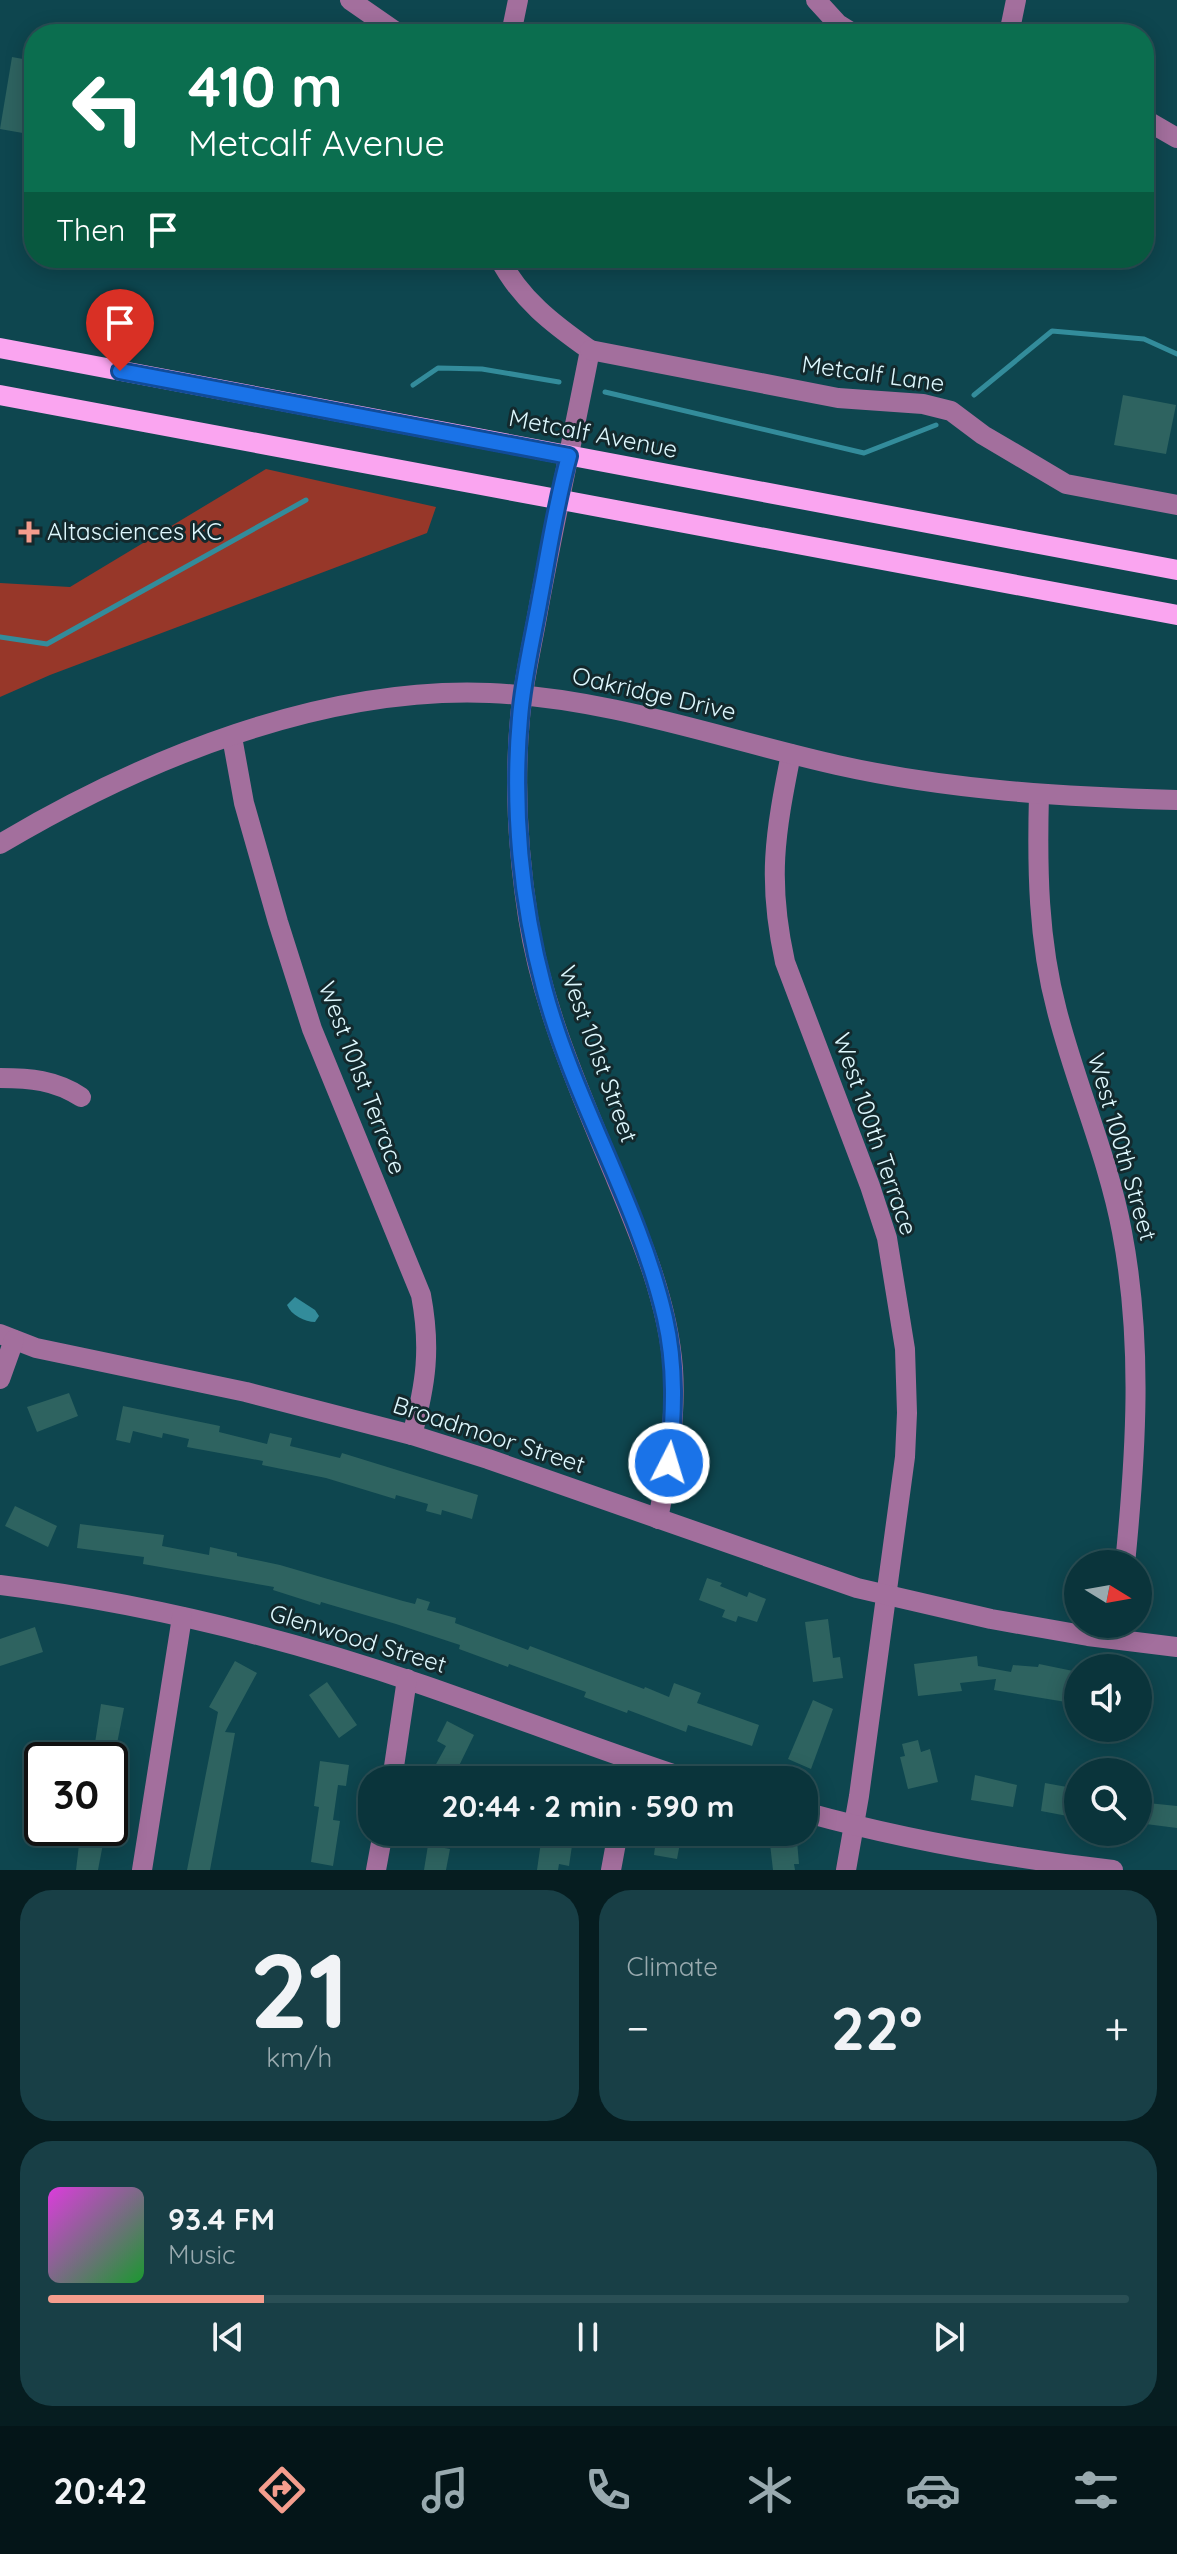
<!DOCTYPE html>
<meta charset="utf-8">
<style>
:root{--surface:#0a343b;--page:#183f46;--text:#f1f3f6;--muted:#99aaaf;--line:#2a4f55;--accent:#f49d8d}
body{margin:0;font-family:Quicksand,sans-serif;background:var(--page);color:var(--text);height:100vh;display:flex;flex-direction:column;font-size:30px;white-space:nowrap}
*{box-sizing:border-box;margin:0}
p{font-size:26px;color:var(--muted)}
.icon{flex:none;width:44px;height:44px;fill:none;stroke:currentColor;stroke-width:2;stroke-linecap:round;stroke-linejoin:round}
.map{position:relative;height:1870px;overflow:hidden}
.sheet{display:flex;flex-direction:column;gap:20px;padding:20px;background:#061d20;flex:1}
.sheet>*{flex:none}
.top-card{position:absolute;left:24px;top:24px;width:1130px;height:244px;border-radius:32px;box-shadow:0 4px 20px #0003,0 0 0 2px var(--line);background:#0b6e4f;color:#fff;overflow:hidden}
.needle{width:52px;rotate:101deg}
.buttons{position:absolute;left:1064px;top:1550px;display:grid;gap:16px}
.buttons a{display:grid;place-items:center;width:88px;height:88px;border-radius:50%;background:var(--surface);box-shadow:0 4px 20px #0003,0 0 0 2px var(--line);font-size:40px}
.speed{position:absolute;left:24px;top:1742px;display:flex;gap:16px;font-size:40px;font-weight:700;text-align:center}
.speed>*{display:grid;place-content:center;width:104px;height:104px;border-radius:50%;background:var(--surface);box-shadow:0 4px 20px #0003,0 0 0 2px var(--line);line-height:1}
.speed .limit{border:4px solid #111;border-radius:12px;background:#fff;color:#111}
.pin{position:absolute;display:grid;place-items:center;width:68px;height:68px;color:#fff;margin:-82px -34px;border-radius:50% 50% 50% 0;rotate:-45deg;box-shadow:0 0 8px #0007}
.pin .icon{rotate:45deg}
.me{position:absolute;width:88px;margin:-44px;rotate:5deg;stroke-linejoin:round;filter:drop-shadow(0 0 6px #0008)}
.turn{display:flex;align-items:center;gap:28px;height:168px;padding:0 32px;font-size:36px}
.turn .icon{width:104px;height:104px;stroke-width:2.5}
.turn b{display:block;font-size:56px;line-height:68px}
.then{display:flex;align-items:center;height:76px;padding:0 32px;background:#0003;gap:16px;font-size:30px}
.big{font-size:60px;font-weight:700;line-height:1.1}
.sheet .tile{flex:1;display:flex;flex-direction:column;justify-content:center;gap:12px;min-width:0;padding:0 28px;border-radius:32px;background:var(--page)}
.sheet .dial{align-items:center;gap:0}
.dial b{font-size:104px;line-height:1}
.song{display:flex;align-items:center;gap:24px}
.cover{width:96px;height:96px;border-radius:12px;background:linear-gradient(135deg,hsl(300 70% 55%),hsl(130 70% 35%))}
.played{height:8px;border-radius:4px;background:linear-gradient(90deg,var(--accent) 20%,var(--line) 20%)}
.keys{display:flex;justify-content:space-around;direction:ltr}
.heat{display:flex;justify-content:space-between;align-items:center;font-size:44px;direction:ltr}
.sheet .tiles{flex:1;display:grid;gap:20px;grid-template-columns:1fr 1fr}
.tile:last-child{grid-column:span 2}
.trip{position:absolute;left:358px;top:1766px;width:460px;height:80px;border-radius:32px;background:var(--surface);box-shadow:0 4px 20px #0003,0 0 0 2px var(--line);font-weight:700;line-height:80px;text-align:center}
.tab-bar{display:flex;height:128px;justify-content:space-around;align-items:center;background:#041518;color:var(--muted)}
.tab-bar .icon{width:56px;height:56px}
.tab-bar .active{color:var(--accent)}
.tab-bar b{font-size:36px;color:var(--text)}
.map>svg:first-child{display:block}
.green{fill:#973729}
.water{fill:#338c9b}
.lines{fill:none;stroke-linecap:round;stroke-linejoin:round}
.stream{stroke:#338c9b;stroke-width:5}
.building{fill:#2e6360}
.minor{stroke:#a36f9d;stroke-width:20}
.major{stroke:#faa5f0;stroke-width:20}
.route-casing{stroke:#114b97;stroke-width:20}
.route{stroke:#1a73e8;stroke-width:14}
.poi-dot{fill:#f49d8d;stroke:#13292d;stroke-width:3}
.labels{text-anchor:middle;stroke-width:6;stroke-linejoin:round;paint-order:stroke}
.street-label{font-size:24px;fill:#def8fe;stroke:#13292d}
.poi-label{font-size:24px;fill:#def8fe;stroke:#13292d;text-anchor:start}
</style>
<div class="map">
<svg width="1177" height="1870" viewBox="0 0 1177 1870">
<rect width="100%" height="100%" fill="#0e464f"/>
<polygon class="green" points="266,469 436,507 427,533 50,675 0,697 0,583 70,587"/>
<path class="water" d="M295,1297L315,1310L319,1316L315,1322C305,1322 291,1315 287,1305Z"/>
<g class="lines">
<g class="stream">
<polyline points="413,385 438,368 482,369 559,382"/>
<polyline points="605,392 864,453 936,425"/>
<polyline points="974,395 1052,331 1144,339 1177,354"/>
<polyline points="0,637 47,644 306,500"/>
</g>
</g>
<g class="building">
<polygon points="12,57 34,61 34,135 0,129"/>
<polygon points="1123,395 1176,405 1166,454 1114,445"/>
<polygon points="69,1393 78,1416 37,1432 27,1407"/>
<polygon points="123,1406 220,1426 219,1432 267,1444 270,1433 292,1438 290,1446 340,1458 342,1453 478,1495 472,1519 442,1510 441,1515 426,1511 428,1504 396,1495 395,1499 326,1478 262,1465 263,1461 187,1447 189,1439 163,1433 162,1438 133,1431 130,1443 116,1440"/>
<polygon points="15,1506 57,1526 48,1547 5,1526"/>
<polygon points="80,1524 164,1535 162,1546 209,1555 210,1547 237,1553 237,1556 280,1565 403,1601 415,1604 417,1598 430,1602 427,1610 456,1618 455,1623 528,1650 530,1646 644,1689 645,1687 669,1697 674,1683 701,1693 697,1703 759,1725 752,1746 688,1725 686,1732 628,1710 627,1713 584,1697 586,1692 509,1664 508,1667 459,1649 460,1645 396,1624 321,1602 320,1605 273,1590 274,1587 143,1564 144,1557 77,1548"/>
<polygon points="707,1578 722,1583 720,1586 747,1597 749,1592 766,1599 757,1622 738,1616 736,1622 722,1617 725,1610 699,1600"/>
<polygon points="828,1619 833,1658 840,1657 843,1678 813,1682 805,1622"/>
<polygon points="35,1627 43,1652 0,1666 0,1639"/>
<polygon points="977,1656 978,1666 1011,1672 1013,1665 1038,1667 1039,1664 1078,1672 1078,1704 994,1690 996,1679 960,1683 962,1691 918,1696 914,1664"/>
<polygon points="235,1661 257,1673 225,1732 235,1733 210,1870 187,1870 218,1712 209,1707"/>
<polygon points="327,1682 357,1725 339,1738 309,1695"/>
<polygon points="813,1700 833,1709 811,1769 788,1759"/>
<polygon points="101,1704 124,1708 114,1759 93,1756"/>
<polygon points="447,1721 474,1735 454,1776 435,1766 446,1746 437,1741"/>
<polygon points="918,1740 921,1752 930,1749 938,1782 908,1789 900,1757 905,1756 902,1744"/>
<polygon points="320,1761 349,1765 346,1786 338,1785 333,1820 340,1821 333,1866 311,1862 319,1807 314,1806"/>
<polygon points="975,1775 1017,1785 1013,1807 971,1800"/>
<polygon points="1045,1783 1078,1789 1078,1818 1041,1811"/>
<polygon points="1138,1802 1177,1806 1177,1828 1138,1823"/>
<polygon points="81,1828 106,1828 98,1870 76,1870"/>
<polygon points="657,1832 682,1832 677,1859 654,1855"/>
<polygon points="542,1835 573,1839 569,1866 559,1864 558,1870 537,1870"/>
<polygon points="797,1841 799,1864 794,1864 795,1870 773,1870 770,1844"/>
<polygon points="428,1845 450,1849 446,1870 424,1870"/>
</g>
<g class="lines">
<g class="minor">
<polyline points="350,0 399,34"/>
<polyline points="816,0 838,24 854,34"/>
<polyline points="511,34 518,0"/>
<polyline points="1009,34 1016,0"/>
<polyline points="1144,119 1177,138"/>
<path d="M499,258C520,299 553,324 590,350C573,437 554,523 538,611C532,646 523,682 520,718C514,783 518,852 528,917C542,1007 579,1090 614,1174C640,1236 668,1301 673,1369C676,1420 668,1469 658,1519"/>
<polyline points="590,350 838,398 923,404 951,411 983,435 1066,484 1177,505"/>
<path d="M232,737L244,803L278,922L312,1029L421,1295C431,1348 426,1384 412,1435"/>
<path d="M791,754C775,834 767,880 785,962L870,1186L887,1238L905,1349L907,1413L905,1457L859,1796L846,1870"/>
<path d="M1039,794C1037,868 1038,940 1057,1011C1076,1085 1108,1157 1122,1232C1143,1342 1136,1453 1125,1564"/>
<path d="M0,844C143,759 322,686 490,693C609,698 722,739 837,765C949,790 1063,797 1177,800"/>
<path d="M0,1078C30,1078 55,1080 81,1097"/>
<polyline points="0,1334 36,1348 246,1392 412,1435 488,1459 857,1588 991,1619 1088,1636 1177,1647"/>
<polyline points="0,1379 14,1340"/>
<path d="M0,1585C144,1603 286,1638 423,1685C513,1716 601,1751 691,1780"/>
<polyline points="392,1780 407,1679"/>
<path d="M804,1812C905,1840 1009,1858 1113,1870"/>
<polyline points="142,1870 182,1617"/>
<polyline points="376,1870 383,1832"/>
<polyline points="611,1870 618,1832"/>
</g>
<g class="major">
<polyline points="0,348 1177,570"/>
<polyline points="0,395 1177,615"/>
</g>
</g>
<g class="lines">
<defs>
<path id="route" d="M120,371L569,456C556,503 549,550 540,598C533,638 523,678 520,718C512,807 521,902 544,988C574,1102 639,1204 665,1318C676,1366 674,1414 669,1463"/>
</defs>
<use href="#route" class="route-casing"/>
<use href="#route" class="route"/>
</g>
<path class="poi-dot" d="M25 520h8v8h8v8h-8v8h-8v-8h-8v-8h8z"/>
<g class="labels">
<g class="street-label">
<text transform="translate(873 374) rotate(8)" y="8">Metcalf Lane</text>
<text transform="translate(593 434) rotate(11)" y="8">Metcalf Avenue</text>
<text transform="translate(654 694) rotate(13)" y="8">Oakridge Drive</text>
<text transform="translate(598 1054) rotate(70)" y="8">West 101st Street</text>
<text transform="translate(362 1078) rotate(69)" y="8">West 101st Terrace</text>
<text transform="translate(875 1134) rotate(71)" y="8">West 100th Terrace</text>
<text transform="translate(1122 1147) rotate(74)" y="8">West 100th Street</text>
<text transform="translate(489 1435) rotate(18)" y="8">Broadmoor Street</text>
<text transform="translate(358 1639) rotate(17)" y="8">Glenwood Street</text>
</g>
<g class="poi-label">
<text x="47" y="540">Altasciences KC</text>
</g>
</g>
</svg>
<div class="buttons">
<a><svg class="needle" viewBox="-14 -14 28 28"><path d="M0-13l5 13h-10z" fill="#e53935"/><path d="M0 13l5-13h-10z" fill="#99aaaf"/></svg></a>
<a><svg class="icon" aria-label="sound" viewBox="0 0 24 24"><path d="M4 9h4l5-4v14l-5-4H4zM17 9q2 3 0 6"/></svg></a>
<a><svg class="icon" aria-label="search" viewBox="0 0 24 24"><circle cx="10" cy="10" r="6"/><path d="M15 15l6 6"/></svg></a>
</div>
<div class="speed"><div class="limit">30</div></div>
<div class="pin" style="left:120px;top:371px;background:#d93025"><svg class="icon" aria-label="arrive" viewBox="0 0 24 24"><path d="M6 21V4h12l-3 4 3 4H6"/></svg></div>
<svg class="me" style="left:669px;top:1463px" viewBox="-20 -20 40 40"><circle r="17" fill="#1a73e8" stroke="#fff" stroke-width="3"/><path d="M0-11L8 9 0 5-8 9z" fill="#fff"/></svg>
<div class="trip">20:44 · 2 min · 590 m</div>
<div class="top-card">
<div class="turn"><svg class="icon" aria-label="left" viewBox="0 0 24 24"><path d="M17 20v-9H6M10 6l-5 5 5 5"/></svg><div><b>410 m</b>Metcalf Avenue</div></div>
<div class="then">Then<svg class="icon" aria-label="arrive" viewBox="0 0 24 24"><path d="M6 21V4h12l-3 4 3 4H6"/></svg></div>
</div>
</div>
<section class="sheet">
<div class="tiles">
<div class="tile dial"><b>21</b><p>km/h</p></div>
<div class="tile"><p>Climate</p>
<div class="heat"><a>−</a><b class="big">22°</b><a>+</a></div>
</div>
<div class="tile">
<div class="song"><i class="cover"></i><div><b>93.4 FM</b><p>Music</p></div></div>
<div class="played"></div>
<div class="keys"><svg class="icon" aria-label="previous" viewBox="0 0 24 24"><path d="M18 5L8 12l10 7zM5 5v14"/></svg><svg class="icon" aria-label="pause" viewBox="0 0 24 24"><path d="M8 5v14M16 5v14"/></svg><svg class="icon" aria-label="next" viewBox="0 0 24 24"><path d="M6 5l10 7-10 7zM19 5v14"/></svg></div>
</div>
</div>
</section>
<nav class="tab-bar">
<b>20:42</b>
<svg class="icon active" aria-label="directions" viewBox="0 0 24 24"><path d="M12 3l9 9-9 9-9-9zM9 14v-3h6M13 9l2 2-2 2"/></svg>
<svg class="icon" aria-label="music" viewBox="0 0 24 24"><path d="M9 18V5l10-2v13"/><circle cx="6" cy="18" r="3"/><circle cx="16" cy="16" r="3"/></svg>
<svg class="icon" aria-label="phone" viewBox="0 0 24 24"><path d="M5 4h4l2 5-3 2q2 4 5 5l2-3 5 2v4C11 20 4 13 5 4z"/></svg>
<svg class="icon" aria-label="climate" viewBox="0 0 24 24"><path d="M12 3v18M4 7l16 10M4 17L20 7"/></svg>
<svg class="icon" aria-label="car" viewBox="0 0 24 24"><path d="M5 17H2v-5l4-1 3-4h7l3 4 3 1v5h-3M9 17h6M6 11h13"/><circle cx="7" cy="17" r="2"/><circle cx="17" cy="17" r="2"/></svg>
<svg class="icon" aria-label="filters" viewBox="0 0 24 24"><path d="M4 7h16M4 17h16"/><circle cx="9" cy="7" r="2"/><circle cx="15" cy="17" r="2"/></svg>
</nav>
